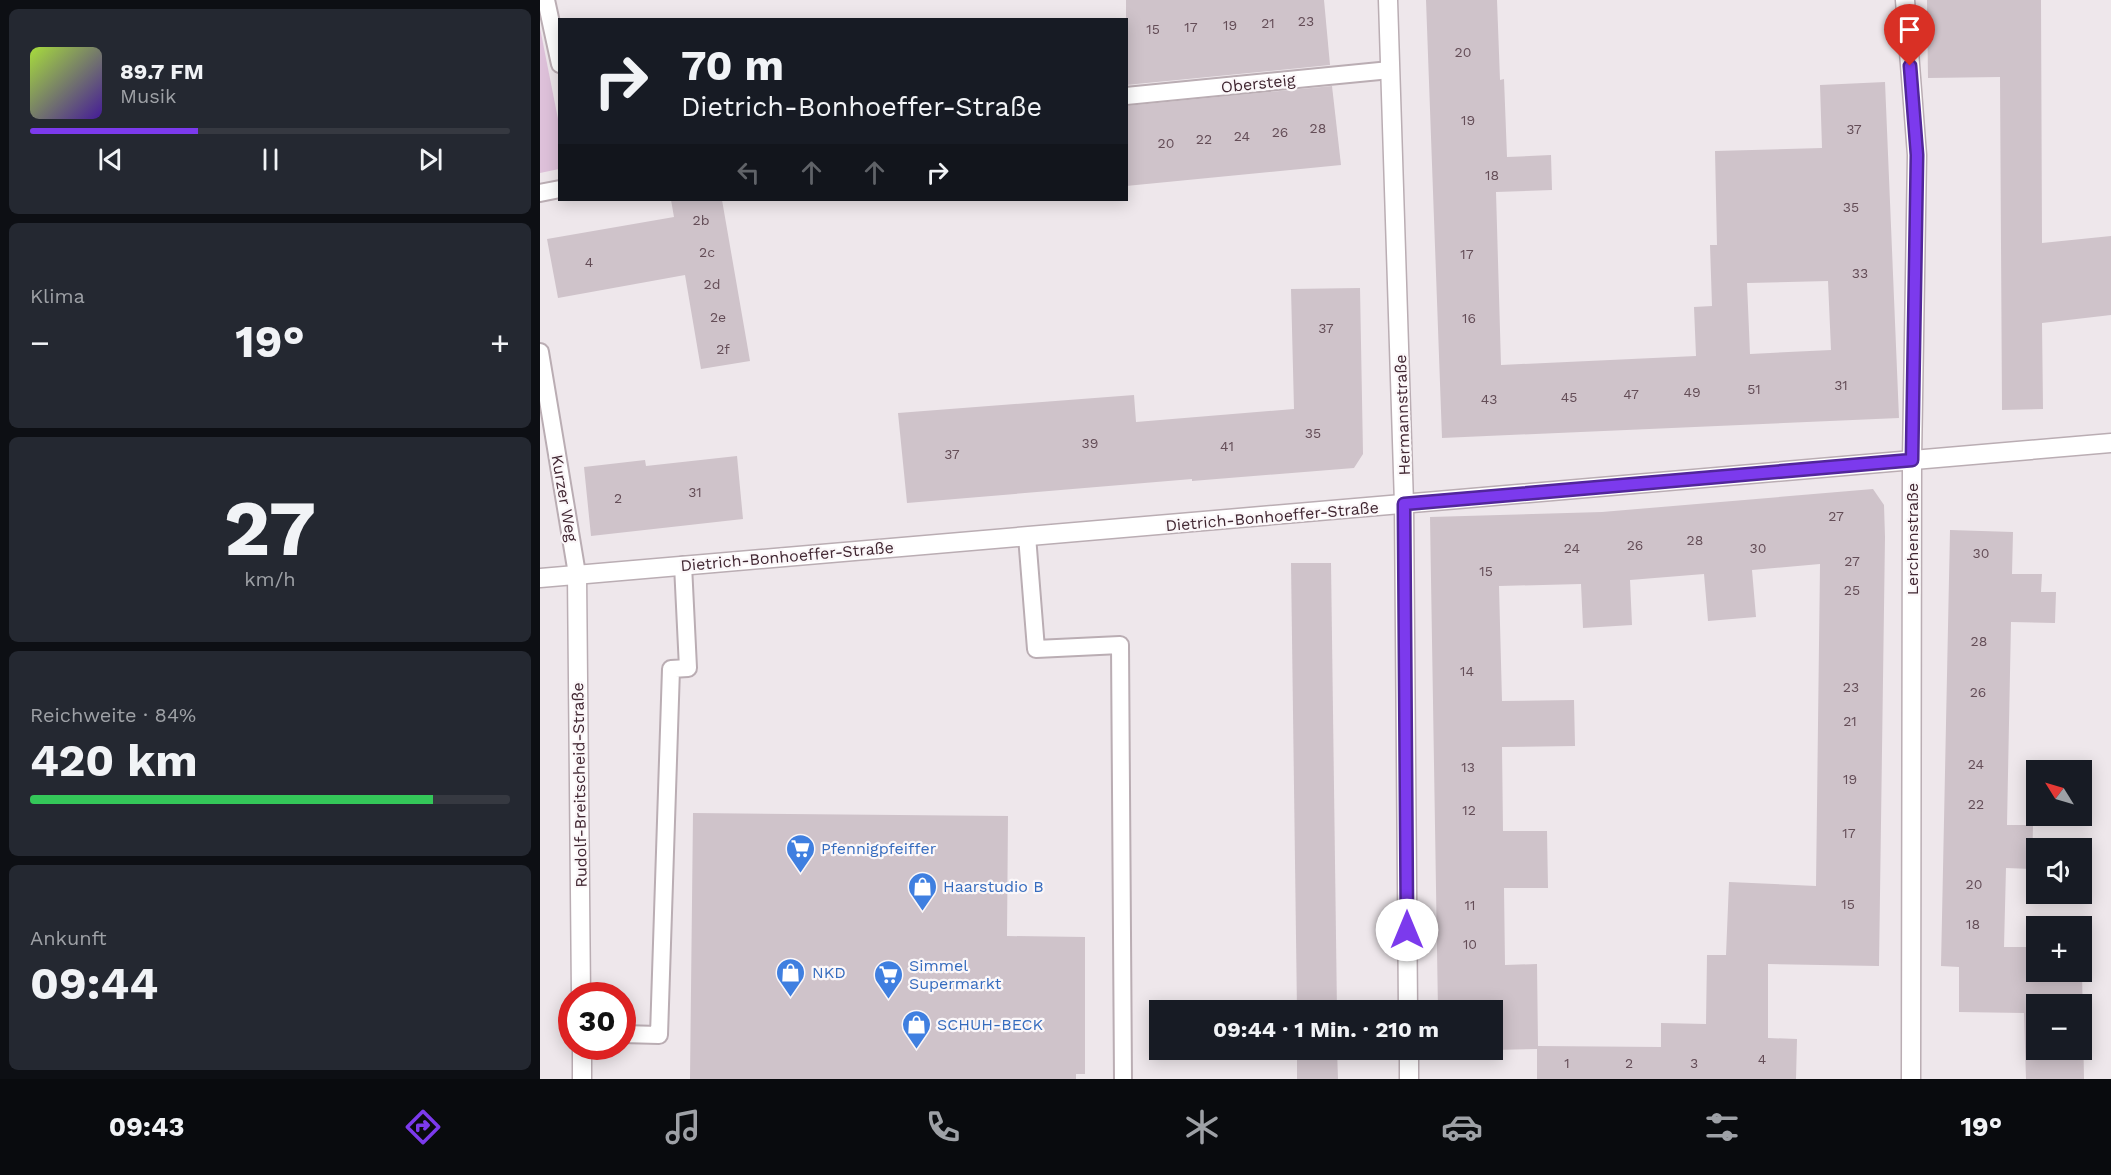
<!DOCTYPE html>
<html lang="de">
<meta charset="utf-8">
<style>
:root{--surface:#171b24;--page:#242831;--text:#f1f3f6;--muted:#9ea1a6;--line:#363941;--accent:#7c3aed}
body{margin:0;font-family:"Work Sans",sans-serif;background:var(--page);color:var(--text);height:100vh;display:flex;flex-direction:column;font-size:22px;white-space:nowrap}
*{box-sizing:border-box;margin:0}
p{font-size:20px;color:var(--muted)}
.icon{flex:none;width:33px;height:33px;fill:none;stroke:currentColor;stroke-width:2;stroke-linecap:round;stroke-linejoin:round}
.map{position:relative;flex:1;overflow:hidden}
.drawer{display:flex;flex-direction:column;gap:9px;padding:9px;background:#0d0f14;width:540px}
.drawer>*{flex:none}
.banner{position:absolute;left:18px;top:18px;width:570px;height:183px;border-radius:0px;box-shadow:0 3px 15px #0003;background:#171b24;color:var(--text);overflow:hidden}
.needle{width:39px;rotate:307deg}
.buttons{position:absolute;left:1486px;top:760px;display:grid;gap:12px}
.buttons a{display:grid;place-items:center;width:66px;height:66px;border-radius:0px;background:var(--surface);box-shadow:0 3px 15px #0003;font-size:30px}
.speed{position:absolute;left:18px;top:982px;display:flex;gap:12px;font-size:30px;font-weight:700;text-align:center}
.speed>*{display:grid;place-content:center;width:78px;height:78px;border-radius:50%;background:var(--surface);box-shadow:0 3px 15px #0003;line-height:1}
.speed .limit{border:9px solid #d22;background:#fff;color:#111}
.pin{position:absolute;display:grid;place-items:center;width:51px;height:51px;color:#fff;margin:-62px -26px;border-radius:50% 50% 50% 0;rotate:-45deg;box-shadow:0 0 6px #0007}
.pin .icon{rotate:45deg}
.me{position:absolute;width:66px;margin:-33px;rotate:0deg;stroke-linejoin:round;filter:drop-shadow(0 0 4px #0008)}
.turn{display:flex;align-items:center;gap:21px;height:126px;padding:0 24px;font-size:27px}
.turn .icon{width:78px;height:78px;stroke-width:2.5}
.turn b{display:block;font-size:42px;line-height:51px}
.lanes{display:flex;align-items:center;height:57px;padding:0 24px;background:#0003;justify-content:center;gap:30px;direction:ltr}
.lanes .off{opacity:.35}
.big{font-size:45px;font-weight:700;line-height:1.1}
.drawer .widget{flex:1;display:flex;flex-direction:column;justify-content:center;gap:9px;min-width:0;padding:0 21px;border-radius:9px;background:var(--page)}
.drawer .dial{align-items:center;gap:0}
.dial b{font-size:78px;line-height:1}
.song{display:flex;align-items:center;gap:18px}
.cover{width:72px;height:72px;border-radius:9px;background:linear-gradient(135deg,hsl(80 70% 55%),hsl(260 70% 35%))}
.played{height:6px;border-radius:3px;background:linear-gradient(90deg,var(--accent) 35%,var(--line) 35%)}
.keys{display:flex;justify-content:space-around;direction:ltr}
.heat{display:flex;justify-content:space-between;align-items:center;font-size:33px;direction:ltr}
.charge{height:9px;border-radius:4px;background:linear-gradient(90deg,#34c759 84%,var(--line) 0)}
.trip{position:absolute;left:609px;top:1000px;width:354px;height:60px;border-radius:0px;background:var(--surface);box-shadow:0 3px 15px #0003;font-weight:700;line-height:60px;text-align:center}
.tabs{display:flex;height:96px;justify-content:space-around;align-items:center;background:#090b0e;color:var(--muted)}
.tabs .icon{width:42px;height:42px}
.tabs .selected{color:var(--accent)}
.tabs b{font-size:27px;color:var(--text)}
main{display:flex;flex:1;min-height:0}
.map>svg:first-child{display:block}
.green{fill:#dec1da}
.building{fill:#cfc3ca;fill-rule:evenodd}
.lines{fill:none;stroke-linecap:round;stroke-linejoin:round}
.lane-casing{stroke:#baadb3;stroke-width:20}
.street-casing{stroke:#baadb3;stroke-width:21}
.lane{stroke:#fff;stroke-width:16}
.street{stroke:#fff;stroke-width:18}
.route-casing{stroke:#51269a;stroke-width:15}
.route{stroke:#7c3aed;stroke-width:10}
.labels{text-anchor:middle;stroke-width:4.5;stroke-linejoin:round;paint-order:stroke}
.number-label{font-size:14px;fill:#644d57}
.street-label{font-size:16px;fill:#402631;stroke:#fbf7f9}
.shop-label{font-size:16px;fill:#366cbe;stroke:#fbf7f9;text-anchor:start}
</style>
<main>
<section class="drawer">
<div class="widget">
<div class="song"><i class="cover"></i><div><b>89.7 FM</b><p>Musik</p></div></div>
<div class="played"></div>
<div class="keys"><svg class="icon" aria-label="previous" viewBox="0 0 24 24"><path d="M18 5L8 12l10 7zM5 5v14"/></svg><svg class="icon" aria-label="pause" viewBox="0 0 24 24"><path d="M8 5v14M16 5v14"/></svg><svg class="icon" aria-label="next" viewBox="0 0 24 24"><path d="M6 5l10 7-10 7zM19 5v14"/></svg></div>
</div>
<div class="widget"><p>Klima</p>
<div class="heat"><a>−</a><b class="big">19°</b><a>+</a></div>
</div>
<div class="widget dial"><b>27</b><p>km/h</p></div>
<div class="widget"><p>Reichweite · 84%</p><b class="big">420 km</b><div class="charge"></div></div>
<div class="widget"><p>Ankunft</p><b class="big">09:44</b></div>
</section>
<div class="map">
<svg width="1571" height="1079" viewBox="0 0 1571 1079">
<rect width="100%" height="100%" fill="#eee7eb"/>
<polygon class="green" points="0,28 19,124 19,169 0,173"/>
<g class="building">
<polygon points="586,0 784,0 790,65 586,85"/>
<path d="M886,0H957L960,80L964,79L967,157L1011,155L1012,190L956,192L961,365L1156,356L1154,307L1172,306L1170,245H1177L1175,151L1282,148L1280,85L1345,82L1359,418L902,438ZM1288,281L1291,350L1210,354L1207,283Z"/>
<polygon points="1387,0 1501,0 1502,243 1571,236 1571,315 1502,323 1503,409 1462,410 1460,77 1388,78"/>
<polygon points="792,86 801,165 586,186 586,106"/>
<polygon points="131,200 182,200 210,361 161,369 145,275 18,298 7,239 134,217"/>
<polygon points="820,288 823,454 814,468 652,481 652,479 367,503 358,413 594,395 596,422 754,409 751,289"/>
<polygon points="197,456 203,519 51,536 44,467 105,460 106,466"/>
<path d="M1333,489L1344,505L1345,537L1339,966L1228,964V1038L1257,1039L1256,1079H997V1049L952,1050V1011H898L890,517L1062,512ZM1280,564L1276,886L1189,882L1186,955H1167L1166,1024L1121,1023V1047L998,1046L997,964L965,965L964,888H1008L1007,831H963L962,747L1035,746L1034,700L962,701L959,586L1041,584L1043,628L1092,625L1090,580L1164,574L1168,621L1216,617L1212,570Z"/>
<path d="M1410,530L1473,532L1472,574H1502L1501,592H1516L1515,623L1471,622L1467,825H1493L1492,869L1466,868L1464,947H1497V972H1542L1544,1079H1486L1484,1013L1419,1012V967L1401,966ZM1497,1005H1542V1050H1497Z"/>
<polygon points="751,563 791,563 797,1011 757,1011"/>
<polygon points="153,813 468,816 467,936 545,937 545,1074 536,1074 536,1079 150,1079"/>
<polygon points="757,1050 797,1050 798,1079 757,1079"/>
</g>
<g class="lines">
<defs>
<g id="lane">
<polyline points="6,0 20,64"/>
<polyline points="586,96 850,70"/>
<polyline points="0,193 20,189"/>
<polyline points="0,352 37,574"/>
<polyline points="487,536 496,649 580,645 583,1079"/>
<polyline points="82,1034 119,1035 131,669 148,668 143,565"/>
</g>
<g id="street">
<polyline points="848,0 864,504 868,1011"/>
<polyline points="1365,0 1377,155 1372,460 1371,1079"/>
<polyline points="37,574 41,996"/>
<polyline points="0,578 1571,443"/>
<polyline points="42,1047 42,1079"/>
<polyline points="869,1050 869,1079"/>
</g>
</defs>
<use href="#lane" class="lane-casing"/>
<use href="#street" class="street-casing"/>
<use href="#lane" class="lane"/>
<use href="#street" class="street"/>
</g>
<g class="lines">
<defs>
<polyline id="route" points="867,930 864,504 1372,460 1377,155 1370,66"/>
</defs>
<use href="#route" class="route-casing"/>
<use href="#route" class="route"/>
</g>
<defs>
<symbol id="supermarket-pin" viewBox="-11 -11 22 30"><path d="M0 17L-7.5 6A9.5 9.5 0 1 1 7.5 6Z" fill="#3f7fe0" stroke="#fbf7f9"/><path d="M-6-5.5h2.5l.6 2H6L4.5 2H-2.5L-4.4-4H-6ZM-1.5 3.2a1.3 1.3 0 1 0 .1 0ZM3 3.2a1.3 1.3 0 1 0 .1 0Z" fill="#fff"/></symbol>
<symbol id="shop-pin" viewBox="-11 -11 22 30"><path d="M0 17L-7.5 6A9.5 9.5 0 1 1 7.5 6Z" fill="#3f7fe0" stroke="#fbf7f9"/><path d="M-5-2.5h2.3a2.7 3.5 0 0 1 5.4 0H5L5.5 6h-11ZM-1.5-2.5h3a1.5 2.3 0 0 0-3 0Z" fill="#fff"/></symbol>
</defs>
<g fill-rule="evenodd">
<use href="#supermarket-pin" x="244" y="832" width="33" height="45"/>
<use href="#shop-pin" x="366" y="870" width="33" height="45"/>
<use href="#shop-pin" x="234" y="956" width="33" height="45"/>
<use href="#supermarket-pin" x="332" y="958" width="33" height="45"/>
<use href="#shop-pin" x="360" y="1008" width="33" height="45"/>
</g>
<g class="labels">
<g class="number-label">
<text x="766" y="26">23</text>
<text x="728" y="28">21</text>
<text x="690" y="30">19</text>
<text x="651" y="32">17</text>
<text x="613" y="34">15</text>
<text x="923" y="57">20</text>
<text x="928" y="125">19</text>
<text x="778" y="133">28</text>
<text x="1314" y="134">37</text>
<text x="740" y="137">26</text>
<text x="702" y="141">24</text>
<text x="664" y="144">22</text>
<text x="626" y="148">20</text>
<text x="952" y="180">18</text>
<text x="1311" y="212">35</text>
<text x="161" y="225">2b</text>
<text x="167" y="257">2c</text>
<text x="927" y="259">17</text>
<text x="49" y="267">4</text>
<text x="1320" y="278">33</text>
<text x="172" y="289">2d</text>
<text x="178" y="322">2e</text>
<text x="929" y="323">16</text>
<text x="786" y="333">37</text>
<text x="183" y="354">2f</text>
<text x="1301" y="390">31</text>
<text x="1214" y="394">51</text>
<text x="1152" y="397">49</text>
<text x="1091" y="399">47</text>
<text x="1029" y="402">45</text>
<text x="949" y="404">43</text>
<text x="773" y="438">35</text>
<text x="550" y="448">39</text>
<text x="687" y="451">41</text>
<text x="412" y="459">37</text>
<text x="155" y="497">31</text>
<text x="78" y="503">2</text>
<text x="1296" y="521">27</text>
<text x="1155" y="545">28</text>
<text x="1095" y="550">26</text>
<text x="1032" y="553">24</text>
<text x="1218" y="553">30</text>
<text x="1441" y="558">30</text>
<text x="1312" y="566">27</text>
<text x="946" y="576">15</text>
<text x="1312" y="595">25</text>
<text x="1439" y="646">28</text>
<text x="927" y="676">14</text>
<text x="1311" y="692">23</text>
<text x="1438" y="697">26</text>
<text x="1310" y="726">21</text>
<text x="1436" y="769">24</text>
<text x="928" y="772">13</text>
<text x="1310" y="784">19</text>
<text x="1436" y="809">22</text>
<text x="929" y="815">12</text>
<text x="1309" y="838">17</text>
<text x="1434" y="889">20</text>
<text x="1308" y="909">15</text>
<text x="930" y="910">11</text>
<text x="1433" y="929">18</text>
<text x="930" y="949">10</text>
<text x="1222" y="1064">4</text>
<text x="1027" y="1068">1</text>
<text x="1089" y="1068">2</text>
<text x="1154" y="1068">3</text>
</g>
<g class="street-label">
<text transform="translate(718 83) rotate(-6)" y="6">Obersteig</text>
<text transform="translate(862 415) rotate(-92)" y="6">Hermannstraße</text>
<text transform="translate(25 498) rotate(80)" y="6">Kurzer Weg</text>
<text transform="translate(732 516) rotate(-5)" y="6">Dietrich-Bonhoeffer-Straße</text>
<text transform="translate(1372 539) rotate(-90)" y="6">Lerchenstraße</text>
<text transform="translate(247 556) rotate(-5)" y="6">Dietrich-Bonhoeffer-Straße</text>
<text transform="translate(39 785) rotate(-91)" y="6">Rudolf-Breitscheid-Straße</text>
</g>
<g class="shop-label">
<text x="281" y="854">Pfennigpfeiffer</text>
<text x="403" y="892">Haarstudio B</text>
<text x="369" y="971">Simmel<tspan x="369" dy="18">Supermarkt</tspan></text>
<text x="272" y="978">NKD</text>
<text x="397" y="1030">SCHUH-BECK</text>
</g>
</g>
</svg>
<div class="buttons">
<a><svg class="needle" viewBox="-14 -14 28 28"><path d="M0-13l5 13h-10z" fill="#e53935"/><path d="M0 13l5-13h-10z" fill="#9ea1a6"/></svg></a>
<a><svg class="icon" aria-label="sound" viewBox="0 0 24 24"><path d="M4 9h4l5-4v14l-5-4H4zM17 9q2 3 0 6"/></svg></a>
<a>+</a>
<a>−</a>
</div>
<div class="speed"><div class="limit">30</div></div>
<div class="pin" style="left:1370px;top:66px;background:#d93025"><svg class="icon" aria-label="arrive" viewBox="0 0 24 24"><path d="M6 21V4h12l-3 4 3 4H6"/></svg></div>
<svg class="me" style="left:867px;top:930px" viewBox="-20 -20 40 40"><circle r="19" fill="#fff"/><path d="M0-13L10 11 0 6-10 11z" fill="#7c3aed"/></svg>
<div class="trip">09:44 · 1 Min. · 210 m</div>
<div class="banner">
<div class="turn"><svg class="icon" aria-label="right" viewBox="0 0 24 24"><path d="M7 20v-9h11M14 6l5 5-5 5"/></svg><div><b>70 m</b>Dietrich-Bonhoeffer-Straße</div></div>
<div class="lanes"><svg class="icon off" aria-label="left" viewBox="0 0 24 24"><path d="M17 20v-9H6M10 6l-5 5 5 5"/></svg><svg class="icon off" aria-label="ahead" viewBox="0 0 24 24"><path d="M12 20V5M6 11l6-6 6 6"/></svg><svg class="icon off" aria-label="ahead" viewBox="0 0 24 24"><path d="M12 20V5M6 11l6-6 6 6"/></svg><svg class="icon" aria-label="right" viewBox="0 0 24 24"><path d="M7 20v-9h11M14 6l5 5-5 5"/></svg></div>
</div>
</div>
</main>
<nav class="tabs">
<b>09:43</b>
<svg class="icon selected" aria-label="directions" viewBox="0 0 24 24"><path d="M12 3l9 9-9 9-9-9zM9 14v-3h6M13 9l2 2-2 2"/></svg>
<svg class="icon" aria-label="music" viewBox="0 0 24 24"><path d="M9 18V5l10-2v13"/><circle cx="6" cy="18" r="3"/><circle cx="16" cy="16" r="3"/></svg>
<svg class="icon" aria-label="phone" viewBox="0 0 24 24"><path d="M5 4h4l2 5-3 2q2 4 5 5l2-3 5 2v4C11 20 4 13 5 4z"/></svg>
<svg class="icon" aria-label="climate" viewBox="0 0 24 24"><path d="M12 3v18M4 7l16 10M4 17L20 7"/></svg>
<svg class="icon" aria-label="car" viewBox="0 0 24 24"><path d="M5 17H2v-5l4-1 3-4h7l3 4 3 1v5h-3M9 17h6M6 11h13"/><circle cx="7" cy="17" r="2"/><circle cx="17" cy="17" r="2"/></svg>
<svg class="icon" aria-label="filters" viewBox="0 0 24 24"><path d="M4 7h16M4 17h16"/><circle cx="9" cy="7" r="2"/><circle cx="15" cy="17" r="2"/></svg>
<b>19°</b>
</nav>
